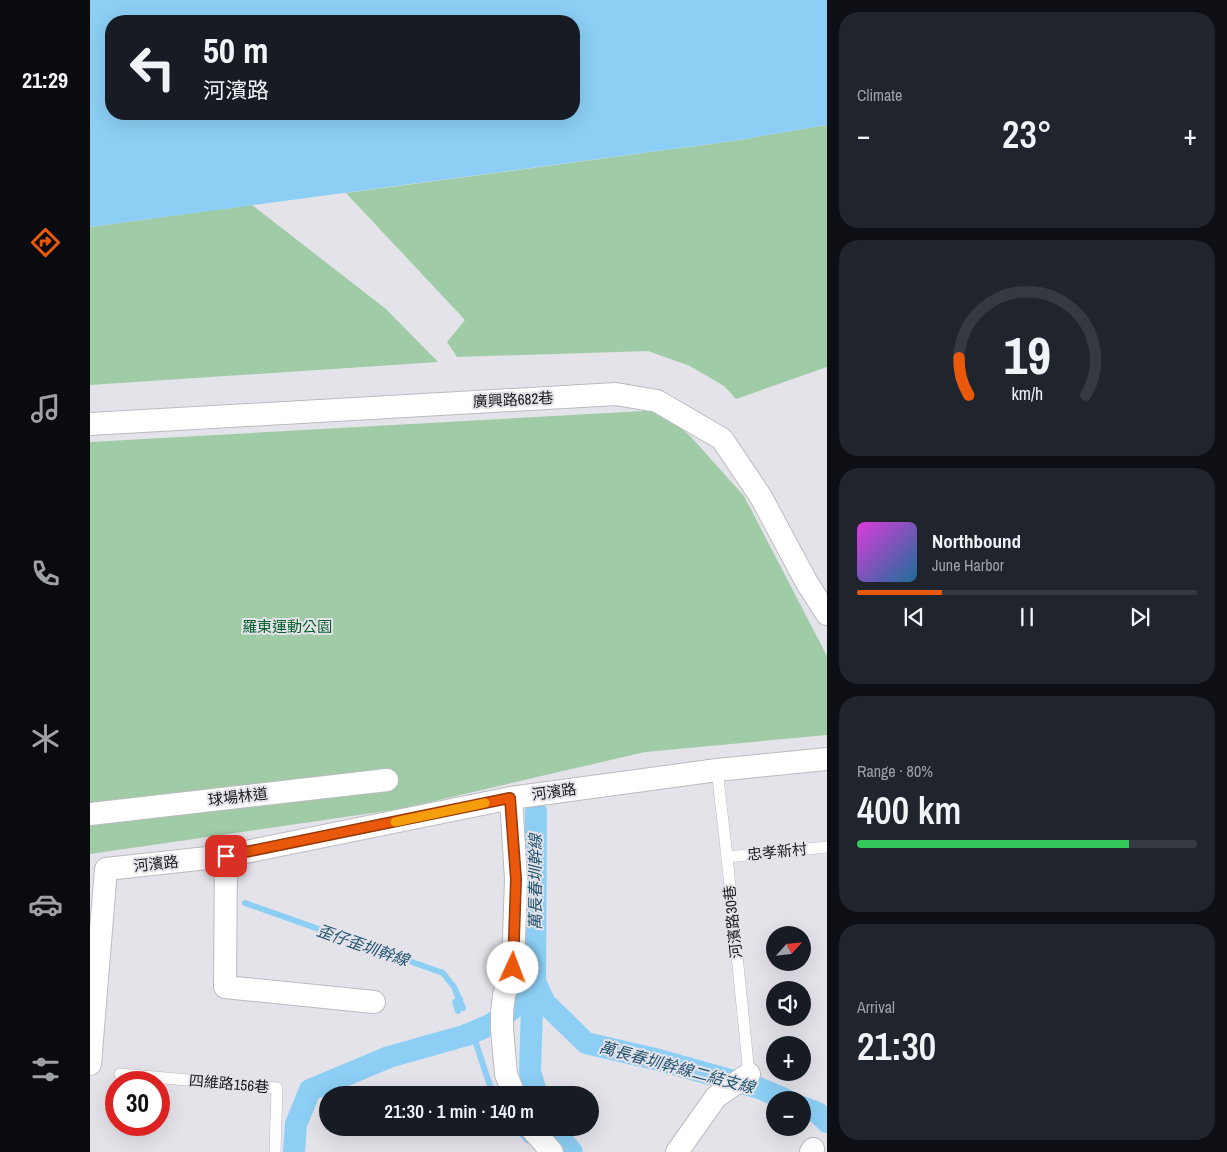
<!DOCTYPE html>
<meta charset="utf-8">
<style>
:root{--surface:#171b24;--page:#20242c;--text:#f1f3f6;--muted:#9ea1a6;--line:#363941;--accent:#ea580c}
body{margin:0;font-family:"Archivo Narrow","Noto Sans TC",sans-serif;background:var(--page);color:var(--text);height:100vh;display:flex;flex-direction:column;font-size:19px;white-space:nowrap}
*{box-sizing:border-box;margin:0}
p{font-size:16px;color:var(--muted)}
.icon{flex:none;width:28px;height:28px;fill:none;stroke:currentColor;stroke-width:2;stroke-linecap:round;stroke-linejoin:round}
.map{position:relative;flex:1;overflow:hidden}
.side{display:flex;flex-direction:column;gap:12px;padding:12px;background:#0d0f14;width:400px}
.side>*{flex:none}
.guide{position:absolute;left:15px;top:15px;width:475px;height:105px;border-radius:20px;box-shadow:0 5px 20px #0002;background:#171b24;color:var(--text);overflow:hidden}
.needle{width:32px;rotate:63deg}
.fabs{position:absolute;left:676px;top:926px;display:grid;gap:10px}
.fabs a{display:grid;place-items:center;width:45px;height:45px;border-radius:50%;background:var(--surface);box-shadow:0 5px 20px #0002;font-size:25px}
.speed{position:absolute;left:15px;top:1071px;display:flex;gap:10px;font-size:25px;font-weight:700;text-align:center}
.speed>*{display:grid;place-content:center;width:65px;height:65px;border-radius:50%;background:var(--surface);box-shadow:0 5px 20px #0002;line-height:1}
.speed .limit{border:8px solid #d22;background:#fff;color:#111}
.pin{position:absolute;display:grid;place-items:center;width:42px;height:42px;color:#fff;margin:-21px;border-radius:10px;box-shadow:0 2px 8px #0006}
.me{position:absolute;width:55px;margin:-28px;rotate:2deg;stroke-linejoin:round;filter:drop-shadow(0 0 4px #0008)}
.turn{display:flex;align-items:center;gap:18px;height:105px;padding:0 15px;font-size:22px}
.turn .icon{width:65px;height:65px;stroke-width:2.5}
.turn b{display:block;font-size:35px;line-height:42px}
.big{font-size:38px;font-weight:600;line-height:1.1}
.side .card{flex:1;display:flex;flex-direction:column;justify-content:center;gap:8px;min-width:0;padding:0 18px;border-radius:20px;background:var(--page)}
.side .dial{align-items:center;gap:0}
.dial svg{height:130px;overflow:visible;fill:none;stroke:var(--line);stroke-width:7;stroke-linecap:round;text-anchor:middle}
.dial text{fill:var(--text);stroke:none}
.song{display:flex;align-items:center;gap:15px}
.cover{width:60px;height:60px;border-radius:8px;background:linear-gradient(135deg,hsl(300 70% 55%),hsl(200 70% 35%))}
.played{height:5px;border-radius:2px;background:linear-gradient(90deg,var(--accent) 25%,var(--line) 25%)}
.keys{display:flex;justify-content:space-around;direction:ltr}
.heat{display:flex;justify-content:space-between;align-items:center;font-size:28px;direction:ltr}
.charge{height:8px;border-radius:4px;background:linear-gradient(90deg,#34c759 80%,var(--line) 0)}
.trip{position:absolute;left:229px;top:1086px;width:280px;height:50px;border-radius:25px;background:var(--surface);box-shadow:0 5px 20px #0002;font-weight:600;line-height:50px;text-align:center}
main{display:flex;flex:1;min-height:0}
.menu{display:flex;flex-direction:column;width:90px;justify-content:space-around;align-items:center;background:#090b0e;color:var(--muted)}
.menu .icon{width:35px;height:35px}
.menu .selected{color:var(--accent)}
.menu b{font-size:22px;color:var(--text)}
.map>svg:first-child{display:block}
.green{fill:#9fcca7}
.water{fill:#8ccef4;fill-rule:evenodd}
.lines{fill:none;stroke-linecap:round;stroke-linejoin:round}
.stream{stroke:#8ccef4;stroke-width:6}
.canal{stroke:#8ccef4;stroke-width:22}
.lane-casing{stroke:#bcbac1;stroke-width:12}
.street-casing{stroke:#bcbac1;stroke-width:24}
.lane{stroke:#fff;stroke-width:11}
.street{stroke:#fff;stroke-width:22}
.route-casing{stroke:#983908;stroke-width:12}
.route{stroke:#ea580c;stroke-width:9}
.slow{stroke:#f59e0b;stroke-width:9}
.labels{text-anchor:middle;stroke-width:4;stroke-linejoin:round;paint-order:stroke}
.street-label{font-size:15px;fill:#1a191c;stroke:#e4e3ea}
.park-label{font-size:15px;fill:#07622c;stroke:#e4e3ea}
.water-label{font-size:16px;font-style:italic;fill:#21546f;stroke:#e4e3ea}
</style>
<main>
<nav class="menu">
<b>21:29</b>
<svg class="icon selected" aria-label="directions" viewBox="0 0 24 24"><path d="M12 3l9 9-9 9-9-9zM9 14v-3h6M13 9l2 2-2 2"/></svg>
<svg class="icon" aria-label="music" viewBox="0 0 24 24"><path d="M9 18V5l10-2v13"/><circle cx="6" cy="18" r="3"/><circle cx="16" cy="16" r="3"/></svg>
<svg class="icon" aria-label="phone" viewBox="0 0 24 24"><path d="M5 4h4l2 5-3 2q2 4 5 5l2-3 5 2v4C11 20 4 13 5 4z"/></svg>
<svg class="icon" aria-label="climate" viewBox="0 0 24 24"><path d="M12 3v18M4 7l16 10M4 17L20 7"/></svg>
<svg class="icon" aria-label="car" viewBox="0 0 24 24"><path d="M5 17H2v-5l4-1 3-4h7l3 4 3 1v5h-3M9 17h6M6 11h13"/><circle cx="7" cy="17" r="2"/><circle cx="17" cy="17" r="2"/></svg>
<svg class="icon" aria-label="filters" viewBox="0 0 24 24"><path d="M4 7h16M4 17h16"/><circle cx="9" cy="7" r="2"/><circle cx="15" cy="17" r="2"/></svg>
</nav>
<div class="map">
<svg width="737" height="1152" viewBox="0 0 737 1152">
<rect width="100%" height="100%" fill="#e4e3ea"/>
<g class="green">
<polygon points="737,125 737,367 646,399 634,386 600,366 558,351 367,357 357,342 375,320 256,193 643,141"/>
<polygon points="162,205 296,309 348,362 0,385 0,227"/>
<polygon points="572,410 602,438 654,496 737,656 737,735 555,752 310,809 0,854 0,442"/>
</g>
<path class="water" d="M0,0H737V125L643,141L0,227ZM21,21H484V114H21Z"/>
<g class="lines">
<g class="stream">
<polyline points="155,903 353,973 364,987 373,1008"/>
<polyline points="368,1011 365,1002 370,999"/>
<polyline points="380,1025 403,1095"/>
<polyline points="374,1027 377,1035"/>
<polyline points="426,1128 437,1140"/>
</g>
<g class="canal">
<polyline points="446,812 445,982 442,1006 440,1072 447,1095"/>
<polyline points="445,982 455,1003 496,1043 569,1060 669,1088 697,1100"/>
<polyline points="712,1107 728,1113 737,1122"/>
<polyline points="462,1128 482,1152"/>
<polyline points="204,1152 206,1124 220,1090 299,1057 377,1035 402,1024 431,1002 445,982"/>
</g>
<defs>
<g id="lane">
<polyline points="627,770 637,857 659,1074"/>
<polyline points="637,857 737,847"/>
<polyline points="30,1074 187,1088 185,1152"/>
</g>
<g id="street">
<polyline points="0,424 526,394 567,401 632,439 671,497 717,583 737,614"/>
<polyline points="421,798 426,879 423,968 414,995 412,1012 412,1029 416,1074 424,1095"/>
<polyline points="0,814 297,780"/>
<polyline points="136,856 135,987 284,1002"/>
<polyline points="0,1064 16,869 136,856 421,798 627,770 737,759"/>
<polyline points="441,1128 462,1152"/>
<polyline points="587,1152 626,1097 659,1074"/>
<polyline points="721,1152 723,1149"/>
</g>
</defs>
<use href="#lane" class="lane-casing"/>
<use href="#street" class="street-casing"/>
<use href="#lane" class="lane"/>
<use href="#street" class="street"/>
</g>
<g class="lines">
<defs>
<polyline id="route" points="136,856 420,798 426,879 423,968"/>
</defs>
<use href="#route" class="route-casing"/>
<use href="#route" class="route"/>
<polyline class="slow" points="305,822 395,803"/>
</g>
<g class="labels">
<g class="street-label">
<text transform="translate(423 400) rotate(-3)" y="5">廣興路682巷</text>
<text transform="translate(464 792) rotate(-8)" y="5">河濱路</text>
<text transform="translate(148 797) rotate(-7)" y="5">球場林道</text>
<text transform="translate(687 852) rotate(-6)" y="5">忠孝新村</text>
<text transform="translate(66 864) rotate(-6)" y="5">河濱路</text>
<text transform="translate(643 922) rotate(-96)" y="5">河濱路30巷</text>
<text transform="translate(139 1084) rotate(5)" y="5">四維路156巷</text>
</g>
<g class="park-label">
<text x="197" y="632">羅東運動公園</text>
</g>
<g class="water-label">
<text transform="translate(445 882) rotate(-90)" y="6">萬長春圳幹線</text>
<text transform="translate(273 945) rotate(19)" y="6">歪仔歪圳幹線</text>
<text transform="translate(587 1067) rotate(15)" y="6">萬長春圳幹線二結支線</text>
</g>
</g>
</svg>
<div class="fabs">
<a><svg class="needle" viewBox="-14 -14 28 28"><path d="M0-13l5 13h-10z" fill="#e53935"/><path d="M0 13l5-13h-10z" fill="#9ea1a6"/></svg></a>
<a><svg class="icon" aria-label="sound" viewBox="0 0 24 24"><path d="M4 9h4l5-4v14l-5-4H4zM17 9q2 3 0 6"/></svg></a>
<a>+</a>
<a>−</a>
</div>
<div class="speed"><div class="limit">30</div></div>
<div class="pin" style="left:136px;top:856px;background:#d93025"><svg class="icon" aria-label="arrive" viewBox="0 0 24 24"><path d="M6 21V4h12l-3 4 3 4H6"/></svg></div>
<svg class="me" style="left:423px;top:968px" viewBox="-20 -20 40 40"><circle r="19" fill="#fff"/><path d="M0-13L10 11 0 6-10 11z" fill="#ea580c"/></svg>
<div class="trip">21:30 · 1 min · 140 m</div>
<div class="guide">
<div class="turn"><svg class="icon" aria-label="left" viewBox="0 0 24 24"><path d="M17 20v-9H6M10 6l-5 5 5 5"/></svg><div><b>50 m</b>河濱路</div></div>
</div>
</div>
<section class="side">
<div class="card"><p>Climate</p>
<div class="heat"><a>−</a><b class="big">23°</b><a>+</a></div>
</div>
<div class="card dial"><svg viewBox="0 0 100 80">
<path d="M14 69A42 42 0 1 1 86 69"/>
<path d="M14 69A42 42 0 0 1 8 46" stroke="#ea580c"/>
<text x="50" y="56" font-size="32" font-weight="700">19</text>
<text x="50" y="72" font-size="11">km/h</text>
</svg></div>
<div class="card">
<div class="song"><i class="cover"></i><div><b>Northbound</b><p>June Harbor</p></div></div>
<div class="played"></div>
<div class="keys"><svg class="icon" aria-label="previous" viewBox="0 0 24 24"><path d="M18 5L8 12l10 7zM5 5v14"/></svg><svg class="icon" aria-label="pause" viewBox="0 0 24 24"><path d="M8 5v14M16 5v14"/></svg><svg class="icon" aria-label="next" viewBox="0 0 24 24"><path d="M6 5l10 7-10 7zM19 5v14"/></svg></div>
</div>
<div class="card"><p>Range · 80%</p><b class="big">400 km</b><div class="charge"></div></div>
<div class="card"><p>Arrival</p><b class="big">21:30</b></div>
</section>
</main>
